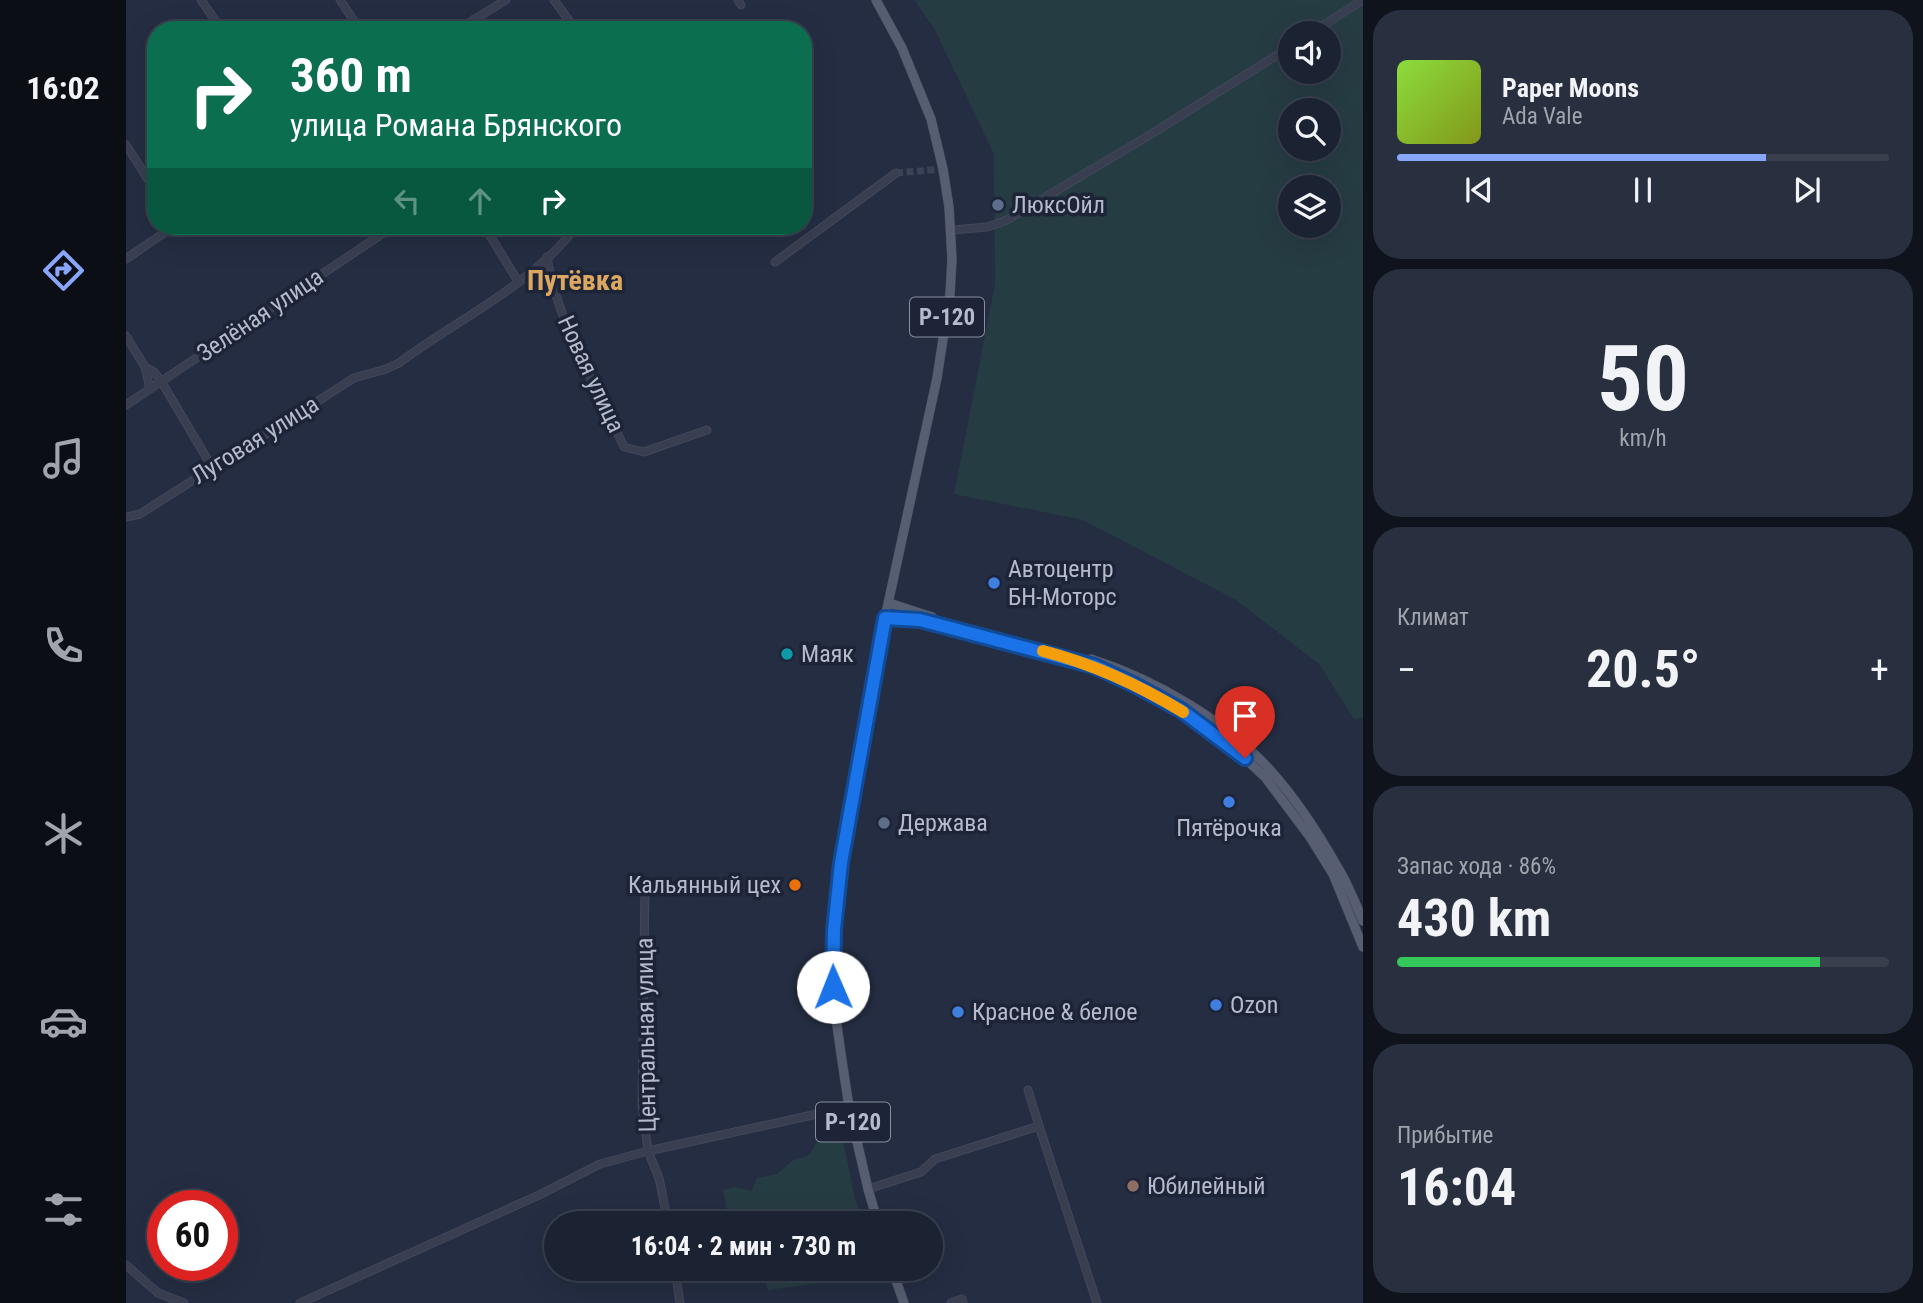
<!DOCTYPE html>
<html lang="ru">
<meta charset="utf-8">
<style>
:root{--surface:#1b2232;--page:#282f3e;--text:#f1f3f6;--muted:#a0a4ac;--line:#393f4d;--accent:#89a6fd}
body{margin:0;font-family:"Roboto Condensed",sans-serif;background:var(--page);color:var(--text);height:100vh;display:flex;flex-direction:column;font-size:26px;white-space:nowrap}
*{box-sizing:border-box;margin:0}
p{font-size:23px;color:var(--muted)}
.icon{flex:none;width:38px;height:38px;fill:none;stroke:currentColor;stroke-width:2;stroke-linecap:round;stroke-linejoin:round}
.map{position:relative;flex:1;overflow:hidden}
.panel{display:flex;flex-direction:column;gap:10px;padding:10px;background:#0f131c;width:560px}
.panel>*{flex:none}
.hud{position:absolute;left:21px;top:21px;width:665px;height:214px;border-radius:28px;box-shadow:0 7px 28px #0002,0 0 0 2px var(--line);background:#0b6e4f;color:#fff;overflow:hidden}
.controls{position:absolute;left:1152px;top:21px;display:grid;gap:14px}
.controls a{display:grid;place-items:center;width:63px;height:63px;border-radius:50%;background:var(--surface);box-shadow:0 7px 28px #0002,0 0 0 2px var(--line);font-size:35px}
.speed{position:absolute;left:21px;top:1190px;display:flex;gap:14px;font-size:35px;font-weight:700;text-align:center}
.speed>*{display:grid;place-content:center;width:91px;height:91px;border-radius:50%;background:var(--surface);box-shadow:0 7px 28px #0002,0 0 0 2px var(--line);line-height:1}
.speed .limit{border:10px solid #d22;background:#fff;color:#111}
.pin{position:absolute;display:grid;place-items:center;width:60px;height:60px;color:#fff;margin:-72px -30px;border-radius:50% 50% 50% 0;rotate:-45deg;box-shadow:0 0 7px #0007}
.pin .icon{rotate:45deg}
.me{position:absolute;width:77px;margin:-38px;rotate:359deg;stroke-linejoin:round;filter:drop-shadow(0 0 5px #0008)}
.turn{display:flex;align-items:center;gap:24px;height:147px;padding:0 28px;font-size:32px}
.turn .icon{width:91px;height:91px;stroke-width:2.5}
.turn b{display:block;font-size:49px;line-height:60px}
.lanes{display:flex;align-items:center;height:66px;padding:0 28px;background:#0003;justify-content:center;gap:35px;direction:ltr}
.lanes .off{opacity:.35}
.big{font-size:52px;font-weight:700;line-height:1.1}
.panel .card{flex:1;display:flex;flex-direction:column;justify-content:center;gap:10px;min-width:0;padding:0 24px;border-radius:28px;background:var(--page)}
.panel .dial{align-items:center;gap:0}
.dial b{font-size:91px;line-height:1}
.song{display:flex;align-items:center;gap:21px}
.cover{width:84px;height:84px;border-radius:10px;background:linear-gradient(135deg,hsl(90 70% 55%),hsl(70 70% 35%))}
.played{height:7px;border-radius:4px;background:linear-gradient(90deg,var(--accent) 75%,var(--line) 75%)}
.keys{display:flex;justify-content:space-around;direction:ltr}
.heat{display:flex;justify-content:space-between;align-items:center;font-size:38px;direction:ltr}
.charge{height:10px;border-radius:5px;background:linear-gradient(90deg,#34c759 86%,var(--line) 0)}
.trip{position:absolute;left:418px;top:1211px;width:399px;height:70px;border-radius:35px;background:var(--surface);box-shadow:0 7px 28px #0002,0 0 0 2px var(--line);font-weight:700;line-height:70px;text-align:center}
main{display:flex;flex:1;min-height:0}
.dock{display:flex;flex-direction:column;width:126px;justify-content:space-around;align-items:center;background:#0b0e14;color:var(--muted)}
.dock .icon{width:49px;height:49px}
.dock .on{color:var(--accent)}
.dock b{font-size:32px;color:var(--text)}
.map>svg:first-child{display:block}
.green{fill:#263c43;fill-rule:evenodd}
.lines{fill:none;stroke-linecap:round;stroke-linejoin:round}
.minor-tunnel{stroke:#3a4257;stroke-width:7;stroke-dasharray:7 3.5;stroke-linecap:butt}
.minor-casing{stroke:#42485b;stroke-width:9}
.major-casing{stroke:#42485b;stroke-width:10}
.minor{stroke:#393f51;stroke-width:7}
.major{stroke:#575e71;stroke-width:9}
.route-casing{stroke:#114b97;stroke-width:18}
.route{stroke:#1a73e8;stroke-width:12}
.slow{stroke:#f59e0b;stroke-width:12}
.service-dot{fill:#5c6f8a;stroke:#1d2437;stroke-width:2.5}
.shop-dot{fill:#3f7fe0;stroke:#1d2437;stroke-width:2.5}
.culture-dot{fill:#0f9aa8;stroke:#1d2437;stroke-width:2.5}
.food-dot{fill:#e8710a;stroke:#1d2437;stroke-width:2.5}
.education-dot{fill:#8d6e63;stroke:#1d2437;stroke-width:2.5}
.labels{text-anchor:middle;stroke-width:7;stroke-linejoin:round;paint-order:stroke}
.shield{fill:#1d2437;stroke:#878e9f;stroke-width:2}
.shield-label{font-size:23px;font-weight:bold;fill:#b5bbcc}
.poi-label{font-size:24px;fill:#b5bbcc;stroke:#1d2437;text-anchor:start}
.street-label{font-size:24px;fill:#b5bbcc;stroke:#1d2437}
.quarter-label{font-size:28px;font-weight:bold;fill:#dba761;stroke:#1d2437}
</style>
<main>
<nav class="dock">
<b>16:02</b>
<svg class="icon on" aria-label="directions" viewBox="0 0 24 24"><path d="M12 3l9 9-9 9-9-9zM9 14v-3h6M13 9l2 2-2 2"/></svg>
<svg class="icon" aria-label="music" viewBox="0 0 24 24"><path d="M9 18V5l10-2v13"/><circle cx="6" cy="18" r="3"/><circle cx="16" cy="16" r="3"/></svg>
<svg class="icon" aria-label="phone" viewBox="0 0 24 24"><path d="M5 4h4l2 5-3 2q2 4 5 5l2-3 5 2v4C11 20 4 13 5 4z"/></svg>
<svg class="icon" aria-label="climate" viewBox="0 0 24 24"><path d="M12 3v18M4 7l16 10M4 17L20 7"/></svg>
<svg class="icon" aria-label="car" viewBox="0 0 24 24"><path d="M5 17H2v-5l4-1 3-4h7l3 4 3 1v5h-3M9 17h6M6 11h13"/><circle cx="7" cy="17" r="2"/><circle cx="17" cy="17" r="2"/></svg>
<svg class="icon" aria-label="filters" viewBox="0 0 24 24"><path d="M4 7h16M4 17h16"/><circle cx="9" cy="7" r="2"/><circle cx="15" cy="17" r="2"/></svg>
</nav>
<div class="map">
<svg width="1237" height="1303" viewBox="0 0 1237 1303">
<rect width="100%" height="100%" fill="#242d42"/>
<g class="green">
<path d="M788,0H1237V718L1228,719L1193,664L1110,600L957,520L828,494L869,284L868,154L808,28ZM1164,33H1202V72H1164ZM1164,110H1202V149H1164ZM1164,187H1202V226H1164Z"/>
<polygon points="706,1117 713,1120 729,1199 738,1223 603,1223 597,1190 608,1187 626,1191 631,1178 651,1174 666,1161 683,1155"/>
<polygon points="634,1269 744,1269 738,1277 642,1290"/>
</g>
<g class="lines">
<polyline class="minor-tunnel" points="770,173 817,169"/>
<defs>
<g id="minor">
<polyline points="75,0 96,30"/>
<polyline points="214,0 234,30"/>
<polyline points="428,0 450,30"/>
<polyline points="612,0 615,5"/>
<polyline points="348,19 355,30"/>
<polyline points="331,30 380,0"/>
<polyline points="1185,33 1237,0"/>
<polyline points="0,145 30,192"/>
<polyline points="358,226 392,281"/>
<polyline points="826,230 861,227 881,220 1027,133 1164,47"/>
<path d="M421,257C430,319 472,390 498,447L518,452L581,430"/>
<polyline points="0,259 48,226"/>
<polyline points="649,262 770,173"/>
<polyline points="0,336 19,367 24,389"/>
<polyline points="19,367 28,372 35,381 86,467"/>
<polyline points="0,405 268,226"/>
<path d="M0,517L14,514L228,378L260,369L273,363C333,318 404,287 451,226"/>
<polyline points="519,885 516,1104 522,1151 533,1178 542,1223"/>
<polyline points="902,1090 913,1126"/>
<polyline points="742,1189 795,1172 809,1159 913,1126 971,1303"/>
<polyline points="0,1265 32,1293 58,1303"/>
<polyline points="549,1269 554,1303"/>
<polyline points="174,1303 413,1195 474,1164 522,1151 723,1107"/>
<polyline points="825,1303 836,1299 837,1303"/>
</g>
<g id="major">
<polyline points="750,0 776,48 805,119 817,169 823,207 826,259 824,294 811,378 752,650 715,863 708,930 708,1004 715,1054 723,1107 742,1189 752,1223"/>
<polyline points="763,603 806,617"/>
<polyline points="759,618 794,620 968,666 1007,684 1083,730 1111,751 1139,777 1184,837 1207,874 1237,947"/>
<path d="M965,659C1030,680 1099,720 1145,771C1171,800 1193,834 1212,868C1222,884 1229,903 1237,921"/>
<polyline points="766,1269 778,1303"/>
</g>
</defs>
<use href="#minor" class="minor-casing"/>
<use href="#major" class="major-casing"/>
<use href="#minor" class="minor"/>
<use href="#major" class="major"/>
</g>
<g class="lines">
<defs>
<polyline id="route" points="707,987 708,930 715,863 759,618 794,620 968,666 1007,684 1055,710 1119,758"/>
</defs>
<use href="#route" class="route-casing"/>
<use href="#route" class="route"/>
<path class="slow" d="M917,651C967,664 1013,685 1057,712"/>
</g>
<g class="service-dot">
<circle cx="872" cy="205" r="7"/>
<circle cx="758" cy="823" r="7"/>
</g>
<g class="shop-dot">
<circle cx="868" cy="583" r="7"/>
<circle cx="1103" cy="802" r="7"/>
<circle cx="1090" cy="1005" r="7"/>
<circle cx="832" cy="1012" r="7"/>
</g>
<circle class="culture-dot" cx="661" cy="654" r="7"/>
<circle class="food-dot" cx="669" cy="885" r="7"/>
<circle class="education-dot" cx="1007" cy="1186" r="7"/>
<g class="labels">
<g class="shield">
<rect x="784" y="297.5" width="74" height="39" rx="5"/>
<rect x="690" y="1102.5" width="74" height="39" rx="5"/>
</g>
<g class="shield-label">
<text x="821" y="325">Р-120</text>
<text x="727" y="1130">Р-120</text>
</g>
<g class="poi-label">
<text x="886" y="213">ЛюксОйл</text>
<text x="882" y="577">Автоцентр<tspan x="882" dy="28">БН-Моторс</tspan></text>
<text x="675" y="662">Маяк</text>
<text x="772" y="831">Держава</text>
<text x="1103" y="836" text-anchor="middle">Пятёрочка</text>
<text x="655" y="893" text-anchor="end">Кальянный цех</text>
<text x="1104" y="1013">Ozon</text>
<text x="846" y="1020">Красное &amp; белое</text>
<text x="1021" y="1194">Юбилейный</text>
</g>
<g class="street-label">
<text transform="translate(134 315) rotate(-34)" y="8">Зелёная улица</text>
<text transform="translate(465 374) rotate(65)" y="8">Новая улица</text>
<text transform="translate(129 440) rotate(-32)" y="8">Луговая улица</text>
<text transform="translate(520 1035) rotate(-91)" y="8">Центральная улица</text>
</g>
<g class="quarter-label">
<text x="449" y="290">Путёвка</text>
</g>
</g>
</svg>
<div class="controls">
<a><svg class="icon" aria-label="sound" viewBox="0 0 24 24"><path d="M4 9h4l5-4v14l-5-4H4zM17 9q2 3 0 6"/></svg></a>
<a><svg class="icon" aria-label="search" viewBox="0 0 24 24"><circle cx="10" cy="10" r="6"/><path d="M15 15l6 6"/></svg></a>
<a><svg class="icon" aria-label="layers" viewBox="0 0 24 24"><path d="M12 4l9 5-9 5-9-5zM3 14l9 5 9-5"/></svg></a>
</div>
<div class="speed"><div class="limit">60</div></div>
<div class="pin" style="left:1119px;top:758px;background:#d93025"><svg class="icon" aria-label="arrive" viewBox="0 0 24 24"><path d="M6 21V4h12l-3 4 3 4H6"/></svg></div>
<svg class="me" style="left:707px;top:987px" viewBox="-20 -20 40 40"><circle r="19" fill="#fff"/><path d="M0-13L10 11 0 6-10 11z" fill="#1a73e8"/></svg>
<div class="trip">16:04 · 2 мин · 730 m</div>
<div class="hud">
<div class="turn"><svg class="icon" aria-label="right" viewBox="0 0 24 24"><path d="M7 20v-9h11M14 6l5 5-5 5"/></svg><div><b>360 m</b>улица Романа Брянского</div></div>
<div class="lanes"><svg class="icon off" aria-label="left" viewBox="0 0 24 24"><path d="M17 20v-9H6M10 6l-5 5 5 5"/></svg><svg class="icon off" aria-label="ahead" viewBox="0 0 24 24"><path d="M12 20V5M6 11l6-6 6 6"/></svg><svg class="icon" aria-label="right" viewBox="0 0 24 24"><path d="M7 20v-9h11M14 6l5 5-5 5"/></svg></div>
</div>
</div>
<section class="panel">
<div class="card">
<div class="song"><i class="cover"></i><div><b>Paper Moons</b><p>Ada Vale</p></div></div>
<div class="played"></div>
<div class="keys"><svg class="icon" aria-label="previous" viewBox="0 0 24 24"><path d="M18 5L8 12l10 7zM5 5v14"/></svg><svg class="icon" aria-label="pause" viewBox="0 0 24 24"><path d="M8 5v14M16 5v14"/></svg><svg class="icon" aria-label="next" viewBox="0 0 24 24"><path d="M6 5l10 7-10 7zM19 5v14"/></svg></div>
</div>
<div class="card dial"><b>50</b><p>km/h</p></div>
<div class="card"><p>Климат</p>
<div class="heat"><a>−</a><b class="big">20.5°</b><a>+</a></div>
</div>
<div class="card"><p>Запас хода · 86%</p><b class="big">430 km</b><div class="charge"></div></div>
<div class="card"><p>Прибытие</p><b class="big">16:04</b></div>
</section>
</main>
